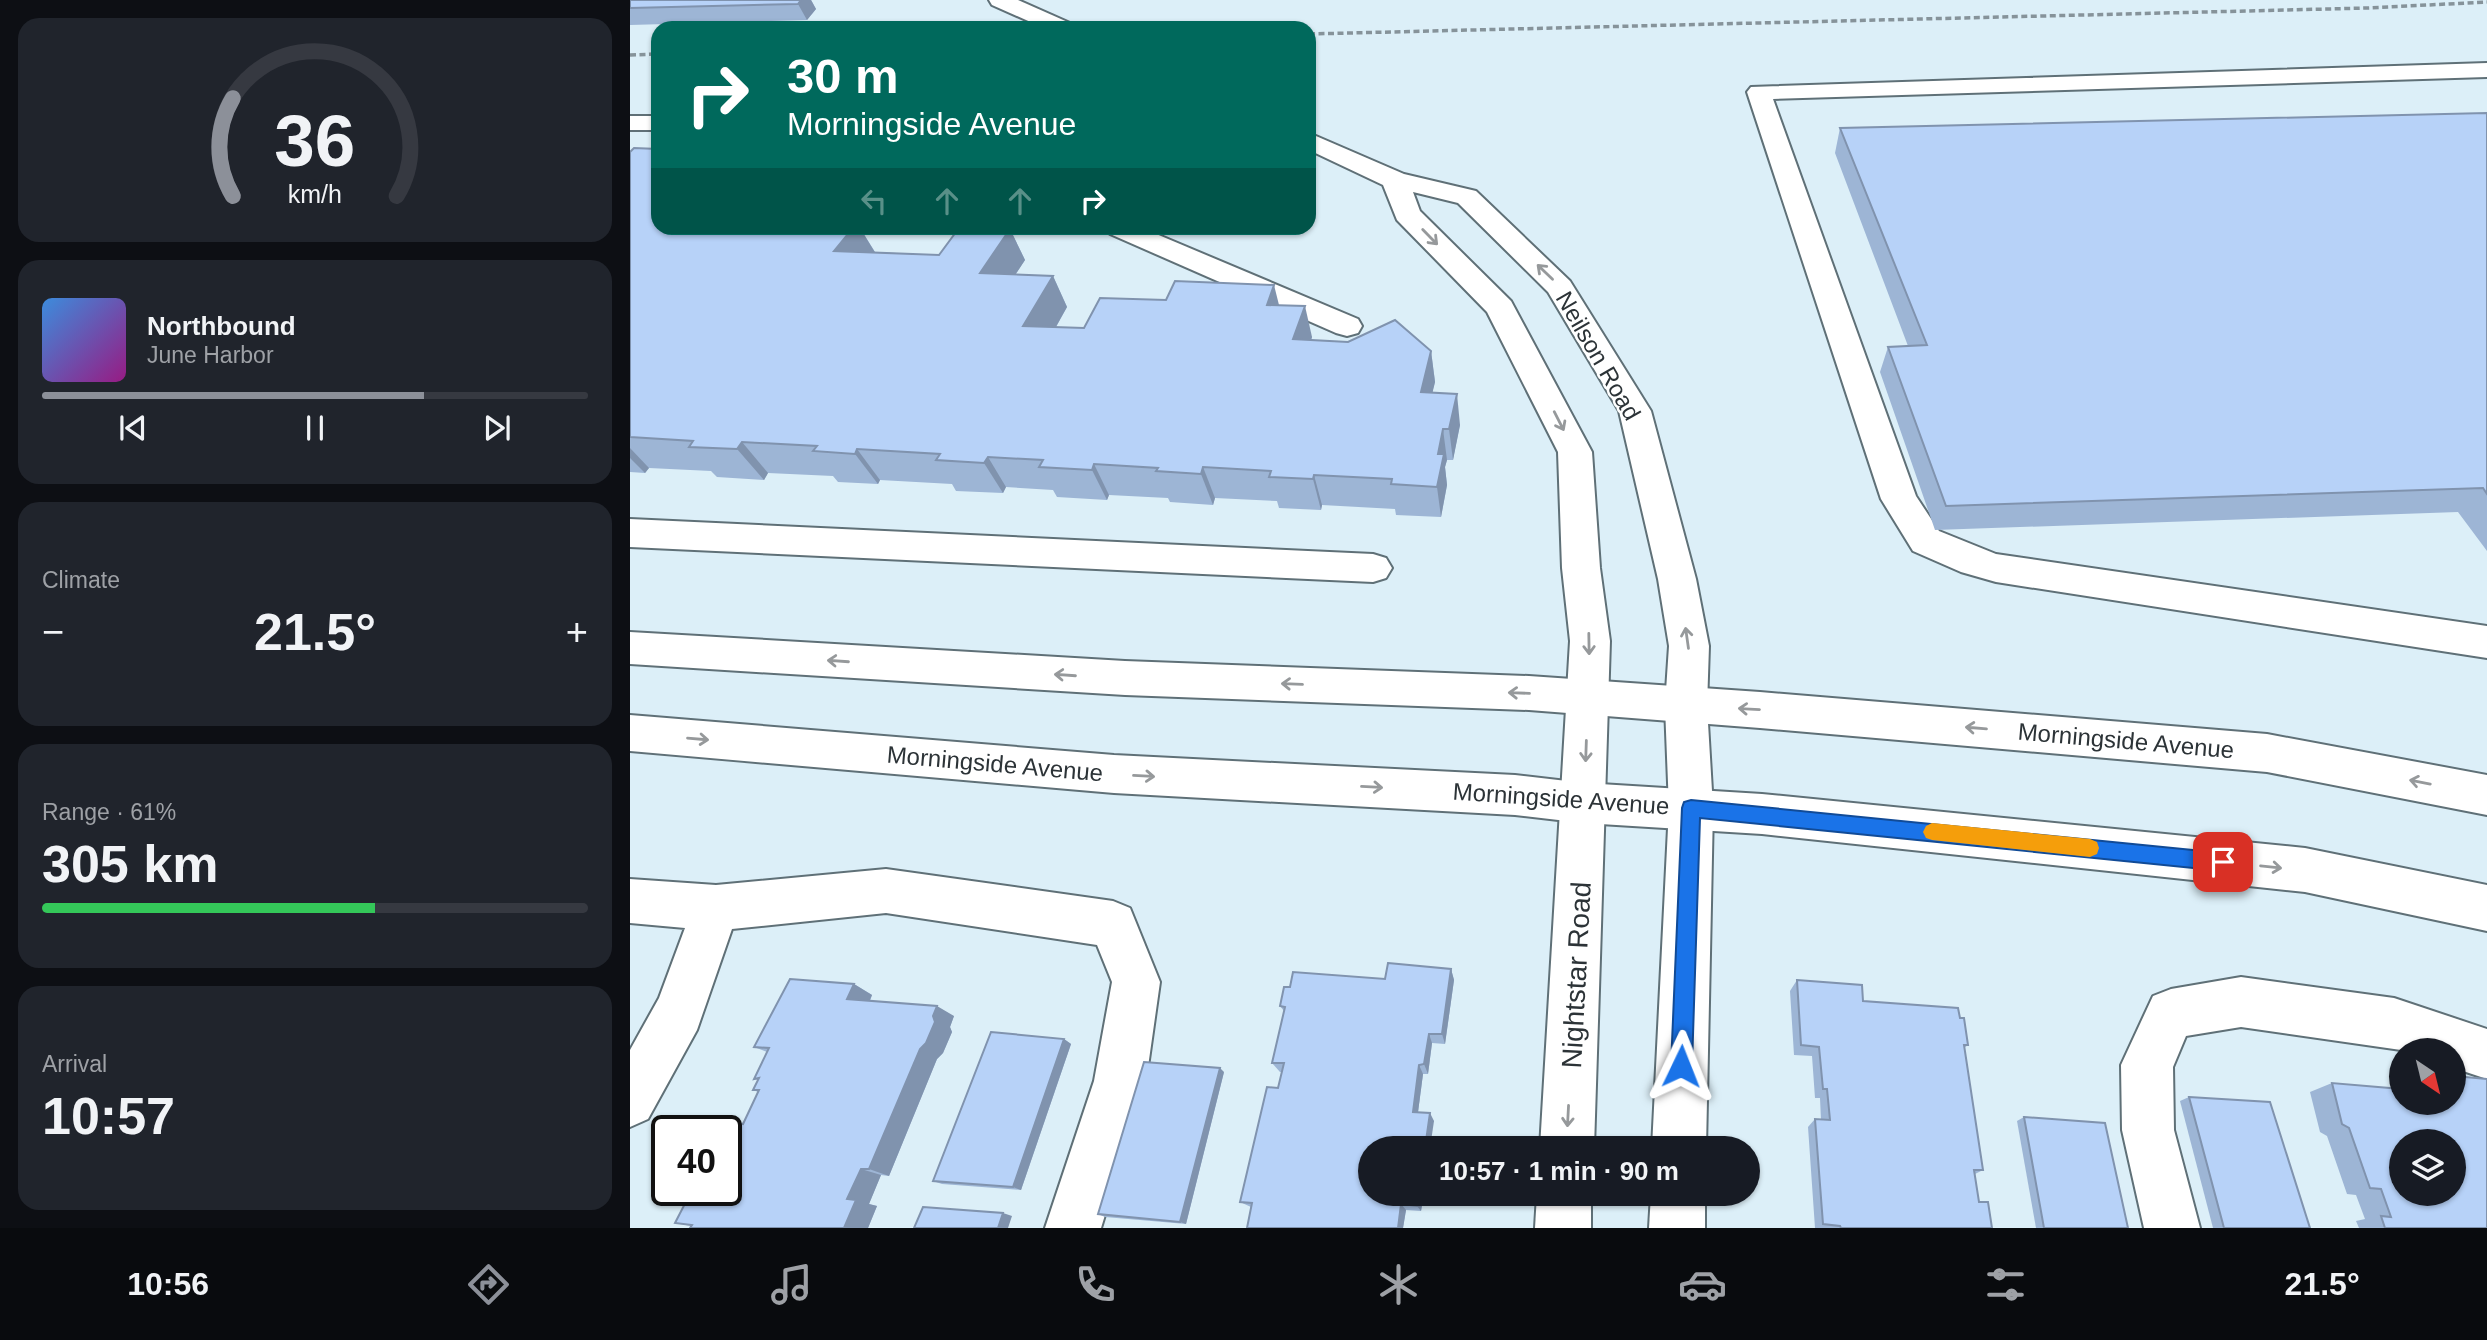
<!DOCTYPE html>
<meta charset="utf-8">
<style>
:root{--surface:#171b24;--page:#20242c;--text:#f1f3f6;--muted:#9ea1a6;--line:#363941;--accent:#8c9099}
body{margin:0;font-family:Arial,sans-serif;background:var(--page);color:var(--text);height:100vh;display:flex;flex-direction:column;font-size:26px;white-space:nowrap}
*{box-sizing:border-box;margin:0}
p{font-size:23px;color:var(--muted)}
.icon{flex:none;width:38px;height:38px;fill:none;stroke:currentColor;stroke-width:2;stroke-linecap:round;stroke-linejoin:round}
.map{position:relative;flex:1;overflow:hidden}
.panel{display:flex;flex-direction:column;gap:18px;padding:18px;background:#0d0f14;width:630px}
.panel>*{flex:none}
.banner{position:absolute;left:21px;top:21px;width:665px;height:214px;border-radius:21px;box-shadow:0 2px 5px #0004;background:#00695c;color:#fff;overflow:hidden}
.needle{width:46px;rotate:145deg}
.controls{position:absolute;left:1759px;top:1038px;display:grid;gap:14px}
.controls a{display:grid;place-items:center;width:77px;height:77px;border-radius:50%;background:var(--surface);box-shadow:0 2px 5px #0004;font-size:35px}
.speed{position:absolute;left:21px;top:1115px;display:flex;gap:14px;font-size:35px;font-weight:700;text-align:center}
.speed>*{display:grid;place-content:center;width:91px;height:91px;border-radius:50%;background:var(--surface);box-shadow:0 2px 5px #0004;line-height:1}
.speed .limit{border:4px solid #111;border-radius:10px;background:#fff;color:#111}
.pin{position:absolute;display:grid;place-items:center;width:60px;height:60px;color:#fff;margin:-30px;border-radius:14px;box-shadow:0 4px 10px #0006}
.me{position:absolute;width:77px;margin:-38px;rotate:2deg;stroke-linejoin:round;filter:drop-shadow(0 0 5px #0008)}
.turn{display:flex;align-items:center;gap:24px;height:147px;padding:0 21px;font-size:32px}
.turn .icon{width:91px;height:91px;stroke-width:2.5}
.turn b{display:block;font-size:49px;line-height:60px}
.lanes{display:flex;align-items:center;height:66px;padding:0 21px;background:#0003;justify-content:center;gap:35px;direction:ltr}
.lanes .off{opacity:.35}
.big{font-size:52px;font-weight:700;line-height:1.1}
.panel .card{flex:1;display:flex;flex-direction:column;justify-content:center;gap:10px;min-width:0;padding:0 24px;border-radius:21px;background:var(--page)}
.panel .dial{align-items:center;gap:0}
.dial svg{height:182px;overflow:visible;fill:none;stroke:var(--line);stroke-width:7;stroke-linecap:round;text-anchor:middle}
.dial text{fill:var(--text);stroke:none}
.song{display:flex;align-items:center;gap:21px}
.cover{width:84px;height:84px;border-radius:10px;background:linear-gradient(135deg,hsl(210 70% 55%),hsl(310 70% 35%))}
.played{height:7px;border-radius:4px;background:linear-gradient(90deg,var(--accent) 70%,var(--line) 70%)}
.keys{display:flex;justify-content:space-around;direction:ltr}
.heat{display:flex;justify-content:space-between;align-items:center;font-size:38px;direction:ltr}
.charge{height:10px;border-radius:5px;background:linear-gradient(90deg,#34c759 61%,var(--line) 0)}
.trip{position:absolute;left:728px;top:1136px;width:402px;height:70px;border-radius:35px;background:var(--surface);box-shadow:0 2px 5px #0004;font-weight:700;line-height:70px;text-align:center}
.tabs{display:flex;height:112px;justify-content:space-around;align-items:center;background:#090b0e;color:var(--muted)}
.tabs .icon{width:49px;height:49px}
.tabs .selected{color:var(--accent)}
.tabs b{font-size:32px;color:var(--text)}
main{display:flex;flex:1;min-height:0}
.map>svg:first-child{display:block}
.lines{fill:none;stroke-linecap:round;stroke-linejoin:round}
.minor-casing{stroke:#5f7077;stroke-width:4}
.major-casing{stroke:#5f7077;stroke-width:4}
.minor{fill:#fff;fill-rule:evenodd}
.major{fill:#fff;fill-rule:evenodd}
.rail{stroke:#86939a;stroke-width:3.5;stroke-dasharray:6 3.5;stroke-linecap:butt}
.wall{fill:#9db5d5}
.shaded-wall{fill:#8093ae}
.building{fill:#b7d2f8;stroke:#8093ae;stroke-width:2;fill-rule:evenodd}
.oneway{stroke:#96999b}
.route{fill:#1a73e8;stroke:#114b97;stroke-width:2}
.slow{fill:#f59e0b}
.labels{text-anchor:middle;stroke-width:5;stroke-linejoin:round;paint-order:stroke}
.street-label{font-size:24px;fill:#2c3337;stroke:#fff}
.near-street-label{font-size:28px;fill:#2c3337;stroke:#fff}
</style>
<main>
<section class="panel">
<div class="card dial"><svg viewBox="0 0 100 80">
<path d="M14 69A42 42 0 1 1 86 69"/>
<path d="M14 69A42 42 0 0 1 14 26" stroke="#8c9099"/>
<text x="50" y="56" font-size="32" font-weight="700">36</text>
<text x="50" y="72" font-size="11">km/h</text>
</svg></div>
<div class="card">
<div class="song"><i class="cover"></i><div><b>Northbound</b><p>June Harbor</p></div></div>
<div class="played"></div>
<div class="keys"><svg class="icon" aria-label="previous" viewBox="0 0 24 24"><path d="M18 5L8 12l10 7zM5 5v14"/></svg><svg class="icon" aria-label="pause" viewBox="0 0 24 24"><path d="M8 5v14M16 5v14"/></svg><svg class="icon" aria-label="next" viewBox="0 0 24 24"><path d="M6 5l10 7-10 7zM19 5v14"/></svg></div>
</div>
<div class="card"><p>Climate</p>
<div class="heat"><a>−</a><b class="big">21.5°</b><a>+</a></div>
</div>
<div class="card"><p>Range · 61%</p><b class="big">305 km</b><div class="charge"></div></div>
<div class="card"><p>Arrival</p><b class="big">10:57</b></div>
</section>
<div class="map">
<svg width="1857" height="1228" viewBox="0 0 1857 1228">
<rect width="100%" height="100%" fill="#dceff8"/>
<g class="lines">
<defs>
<g id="minor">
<polygon points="359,0 388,0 440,23 443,28 414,28 362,5"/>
<polygon points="1857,63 1857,77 1143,99 1286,496 1309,531 1366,554 1857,626 1857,658 1366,582 1331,572 1283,551 1251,499 1117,92 1121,87"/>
<rect x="0" y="116" width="28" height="14"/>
<polygon points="679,133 774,174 846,191 940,281 1021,411 1066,579 1079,646 1077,706 1083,808 1076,1148 1022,1148 1039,808 1035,706 1039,646 1028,579 989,411 918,292 828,203 783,192 790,211 881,301 962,452 970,568 980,641 964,1148 910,1148 940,641 932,568 928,452 857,312 767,220 753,185 679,150"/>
<polygon points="476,228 512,228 728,319 732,326 728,333 717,336 706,333 480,234"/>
<polygon points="0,519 743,554 756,558 762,568 756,578 743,582 0,547"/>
<polygon points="256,869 483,901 500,908 530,982 516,1081 471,1228 415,1228 464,1081 482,982 467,945 256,913 102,929 67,1030 18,1119 0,1127 0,1050 29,998 55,928 0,923 0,879 86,885"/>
<polygon points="1611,977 1764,998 1857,1029 1857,1079 1824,1068 1824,1050 1771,1050 1611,1027 1556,1036 1543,1067 1544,1130 1570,1228 1514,1228 1492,1130 1491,1065 1523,996 1541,989"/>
<polygon points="907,1194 961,1194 961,1228 905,1228"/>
<polygon points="1021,1194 1075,1194 1075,1228 1019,1228"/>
</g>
<g id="major">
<polygon points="0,632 495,661 899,676 1130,692 1637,734 1857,775 1857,815 1637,772 1130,728 899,710 495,695 0,664"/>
<polygon points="0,715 484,755 885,775 954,783 1132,794 1675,848 1857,885 1857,931 1675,892 1132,834 954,823 885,815 484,793 0,751"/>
</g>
</defs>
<use href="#minor" class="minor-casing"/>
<use href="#major" class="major-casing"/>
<use href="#minor" class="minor"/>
<use href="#major" class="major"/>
<g class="rail">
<polyline points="679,34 1738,8 1857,2"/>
<polyline points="0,55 28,54"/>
</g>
</g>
<g class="wall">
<polygon points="0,0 181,0 186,9 177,20 0,25"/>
<polygon points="1857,113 1857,551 1828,512 1305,530 1250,372 1258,347 1278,346 1205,153 1210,128"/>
<polygon points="0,152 28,228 230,228 245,252 309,255 380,229 395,260 385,275 423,276 437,307 426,327 454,328 649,305 682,337 681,340 801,351 805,382 802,393 830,425 823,460 817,460 815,467 817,485 811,517 766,515 765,509 692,505 691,510 649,508 647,501 585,498 583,505 540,502 538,498 479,495 477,500 427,497 423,490 376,487 373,493 326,491 322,484 250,480 248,484 208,482 203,476 138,473 134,480 87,477 81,471 19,468 15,473 0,472"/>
<polygon points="821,969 824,980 815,1044 802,1043 798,1074 793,1074 788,1112 804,1121 740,1194 794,1194 791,1211 776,1210 773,1228 617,1228 621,1207 610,1202 648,1088 652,1072 650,1072 642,1063 654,1011 650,1006 660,987 755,979"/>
<polygon points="1167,980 1233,1001 1330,1018 1338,1045 1334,1048 1353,1170 1345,1174 1349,1202 1362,1228 1185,1228 1178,1127 1185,1119 1191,1120 1190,1098 1185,1098 1182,1056 1164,1055 1160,991"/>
<polygon points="224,984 242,995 240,1001 324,1016 320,1027 322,1032 313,1053 307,1059 259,1176 251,1175 239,1204 247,1206 238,1228 60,1228 61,1226 45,1223 113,1124 128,1092 123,1090 128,1080 124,1079 137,1052 124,1047"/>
<polygon points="434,1039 441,1044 391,1190 312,1184 303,1181"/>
<polygon points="594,1072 556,1224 475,1217 468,1214"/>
<polygon points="1702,1083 1857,1228 1729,1228 1726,1221 1735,1219 1726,1195 1717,1194 1697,1136 1690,1132 1680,1092"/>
<polygon points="1559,1097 1680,1228 1583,1228 1550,1101"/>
<polygon points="1394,1117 1498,1228 1406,1228 1387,1121"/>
</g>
<g class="shaded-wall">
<polygon points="171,0 181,0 186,9 177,20 168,4"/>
<polygon points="223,228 230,228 246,254 204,251"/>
<polygon points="380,229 395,260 366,304 350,273"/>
<polygon points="423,276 437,307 409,357 393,326"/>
<polygon points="644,285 652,317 637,305"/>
<polygon points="675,306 682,337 671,371 663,339"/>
<polygon points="801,351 805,382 795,424 791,392"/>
<polygon points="827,394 830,425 823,460 819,429"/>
<polygon points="813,429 817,460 815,467 817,485 811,517 807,487 808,454"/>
<polygon points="112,442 138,473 134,480 107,449"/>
<polygon points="0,448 19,468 15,473 0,458"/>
<polygon points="227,449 250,480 248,484 225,454"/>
<polygon points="358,457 376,487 373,493 354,463"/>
<polygon points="464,464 479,495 477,500 462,470"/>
<polygon points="573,467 585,498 583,505 571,474"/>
<polygon points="684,475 692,505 691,510 683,479"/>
<polygon points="821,969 824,980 815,1044 812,1034"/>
<polygon points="224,984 242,995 236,1009 217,999"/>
<polygon points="307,1006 324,1016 320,1027 322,1032 313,1053 307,1059 259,1176 239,1169"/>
<polygon points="799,1034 802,1043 798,1074 794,1064"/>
<polygon points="434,1039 441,1044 391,1190 383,1187"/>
<polygon points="789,1065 793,1074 787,1120 783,1112"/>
<polygon points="590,1068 594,1072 556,1224 550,1222"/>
<polygon points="800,1113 804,1121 800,1148 795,1148"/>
<polygon points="231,1169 251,1175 239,1204 247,1206 238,1228 214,1228 217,1199"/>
<polygon points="789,1194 794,1194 791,1211 787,1206"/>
<polygon points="771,1204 776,1210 773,1228 768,1228"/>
<polygon points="373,1213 382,1216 378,1228 368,1228"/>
</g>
<g class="building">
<polygon points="0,0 171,0 168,4 0,8"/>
<polygon points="1857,113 1857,494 1853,488 1316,506 1258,347 1297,345 1210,128"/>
<polygon points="4,148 28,149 28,228 223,228 204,251 309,255 329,228 380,229 350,273 423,276 393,326 454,328 470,298 536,300 545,281 644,285 637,305 675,306 663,339 718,342 765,320 801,351 791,392 827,394 819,429 813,429 808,454 814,454 807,487 761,484 762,479 684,475 683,479 639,477 641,471 573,467 571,474 526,471 528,468 464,464 462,470 409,467 413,460 358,457 354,463 306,460 310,454 227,449 225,454 183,451 187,446 112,442 107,449 59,447 63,441 0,437 0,152"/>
<polygon points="758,963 821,969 812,1034 799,1034 794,1064 789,1065 783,1112 800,1113 795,1148 740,1148 740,1194 789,1194 787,1206 771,1204 768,1228 617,1228 622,1203 610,1202 637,1087 648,1088 654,1063 642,1063 655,1007 650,1006 654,987 660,987 663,972 755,979"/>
<polygon points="160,979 224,984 217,999 307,1006 303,1016 305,1022 296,1043 290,1049 239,1169 231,1169 217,1199 226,1200 214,1228 60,1228 62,1225 45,1223 62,1190 96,1190 96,1130 92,1130 97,1121 113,1124 129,1090 123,1090 129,1078 124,1079 139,1048 124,1047"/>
<polygon points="1167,980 1232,985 1233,1001 1328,1008 1330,1018 1334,1018 1338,1045 1334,1045 1353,1170 1344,1170 1349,1202 1358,1202 1362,1228 1211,1228 1210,1226 1193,1224 1185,1119 1200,1120 1197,1089 1193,1089 1189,1047 1171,1045"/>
<polygon points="361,1032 434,1039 383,1187 303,1181"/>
<polygon points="514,1062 590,1068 550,1222 468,1214"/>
<path d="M1824,1076L1857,1079V1228H1755L1751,1216L1761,1217L1751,1189L1740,1188L1719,1128L1712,1124L1702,1083L1771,1089V1102H1824ZM1771,1141H1824V1194H1771Z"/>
<polygon points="1559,1097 1640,1102 1680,1228 1594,1228"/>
<polygon points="1394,1117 1475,1123 1498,1228 1414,1228"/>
<polygon points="293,1207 373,1213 368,1228 284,1228"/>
</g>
<defs><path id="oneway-shaft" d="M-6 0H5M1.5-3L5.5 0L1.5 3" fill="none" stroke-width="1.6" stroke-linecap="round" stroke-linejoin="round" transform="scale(1.75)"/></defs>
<g class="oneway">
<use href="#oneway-shaft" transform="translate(800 237) rotate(46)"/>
<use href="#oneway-shaft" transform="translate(915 272) rotate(-136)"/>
<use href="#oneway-shaft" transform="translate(929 421) rotate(63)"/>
<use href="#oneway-shaft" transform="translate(1057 638) rotate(-98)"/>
<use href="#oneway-shaft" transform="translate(959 644) rotate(89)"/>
<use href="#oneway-shaft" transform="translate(208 661) rotate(-176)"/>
<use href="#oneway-shaft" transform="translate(435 675) rotate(-176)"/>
<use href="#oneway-shaft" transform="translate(662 684) rotate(-178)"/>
<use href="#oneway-shaft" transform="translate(889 693) rotate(-178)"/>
<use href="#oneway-shaft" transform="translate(1119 709) rotate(-177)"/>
<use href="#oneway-shaft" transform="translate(1346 728) rotate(-175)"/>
<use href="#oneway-shaft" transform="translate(68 739) rotate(5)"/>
<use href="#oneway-shaft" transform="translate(956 751) rotate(92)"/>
<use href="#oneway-shaft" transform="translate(514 776) rotate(3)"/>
<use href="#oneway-shaft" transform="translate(1790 782) rotate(-169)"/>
<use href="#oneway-shaft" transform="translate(742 787) rotate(3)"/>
<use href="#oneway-shaft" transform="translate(1641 867) rotate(6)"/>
<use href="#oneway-shaft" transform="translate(938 1116) rotate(93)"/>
</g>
<polygon class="route" points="1061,800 1593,853 1600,856 1603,862 1600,868 1593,871 1070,818 1062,1066 1059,1073 1051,1076 1044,1073 1041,1066 1052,808 1054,802"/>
<polygon class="slow" points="1302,823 1460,839 1467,842 1469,848 1467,854 1460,857 1302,840 1296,838 1293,832 1296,826"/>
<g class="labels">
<g class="street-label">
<text transform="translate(968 356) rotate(60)" y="8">Neilson Road</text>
<text transform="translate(1496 741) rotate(5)" y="8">Morningside Avenue</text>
<text transform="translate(365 764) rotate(5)" y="8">Morningside Avenue</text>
<text transform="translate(931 799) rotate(4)" y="8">Morningside Avenue</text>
</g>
<g class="near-street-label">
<text transform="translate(946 975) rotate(-87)" y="10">Nightstar Road</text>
</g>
</g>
</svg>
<div class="controls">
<a><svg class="needle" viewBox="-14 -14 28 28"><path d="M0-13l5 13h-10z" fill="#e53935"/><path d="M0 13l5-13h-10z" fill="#9ea1a6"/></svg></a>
<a><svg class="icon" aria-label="layers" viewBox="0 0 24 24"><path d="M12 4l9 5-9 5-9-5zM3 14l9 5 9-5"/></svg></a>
</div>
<div class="speed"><div class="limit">40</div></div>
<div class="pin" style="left:1593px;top:862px;background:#d93025"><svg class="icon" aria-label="arrive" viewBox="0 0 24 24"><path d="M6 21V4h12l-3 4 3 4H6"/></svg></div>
<svg class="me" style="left:1051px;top:1066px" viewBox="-20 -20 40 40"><path d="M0-17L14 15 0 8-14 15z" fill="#1a73e8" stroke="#fff" stroke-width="4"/></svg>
<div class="trip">10:57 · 1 min · 90 m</div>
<div class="banner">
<div class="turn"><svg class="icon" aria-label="right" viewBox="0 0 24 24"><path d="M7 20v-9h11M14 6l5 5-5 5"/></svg><div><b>30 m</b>Morningside Avenue</div></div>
<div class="lanes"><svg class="icon off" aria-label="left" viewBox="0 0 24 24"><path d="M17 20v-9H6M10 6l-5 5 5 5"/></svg><svg class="icon off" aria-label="ahead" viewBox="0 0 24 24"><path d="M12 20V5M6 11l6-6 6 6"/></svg><svg class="icon off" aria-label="ahead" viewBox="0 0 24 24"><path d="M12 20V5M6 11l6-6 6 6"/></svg><svg class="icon" aria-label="right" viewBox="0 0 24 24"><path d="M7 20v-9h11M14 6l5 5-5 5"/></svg></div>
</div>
</div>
</main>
<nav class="tabs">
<b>10:56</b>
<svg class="icon selected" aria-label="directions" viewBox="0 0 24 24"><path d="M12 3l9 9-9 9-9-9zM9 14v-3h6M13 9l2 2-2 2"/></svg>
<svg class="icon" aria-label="music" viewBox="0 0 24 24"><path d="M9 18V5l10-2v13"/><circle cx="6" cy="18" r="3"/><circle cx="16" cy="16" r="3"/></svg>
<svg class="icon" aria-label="phone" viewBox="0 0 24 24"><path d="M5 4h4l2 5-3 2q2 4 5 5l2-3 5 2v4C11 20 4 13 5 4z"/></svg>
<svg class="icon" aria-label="climate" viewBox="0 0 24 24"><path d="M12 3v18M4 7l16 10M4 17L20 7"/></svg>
<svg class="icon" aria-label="car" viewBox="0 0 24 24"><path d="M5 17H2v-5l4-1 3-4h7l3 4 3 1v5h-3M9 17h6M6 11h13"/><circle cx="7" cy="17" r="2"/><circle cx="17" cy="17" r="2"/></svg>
<svg class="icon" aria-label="filters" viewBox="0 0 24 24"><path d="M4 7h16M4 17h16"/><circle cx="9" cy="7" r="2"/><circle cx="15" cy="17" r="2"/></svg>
<b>21.5°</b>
</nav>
